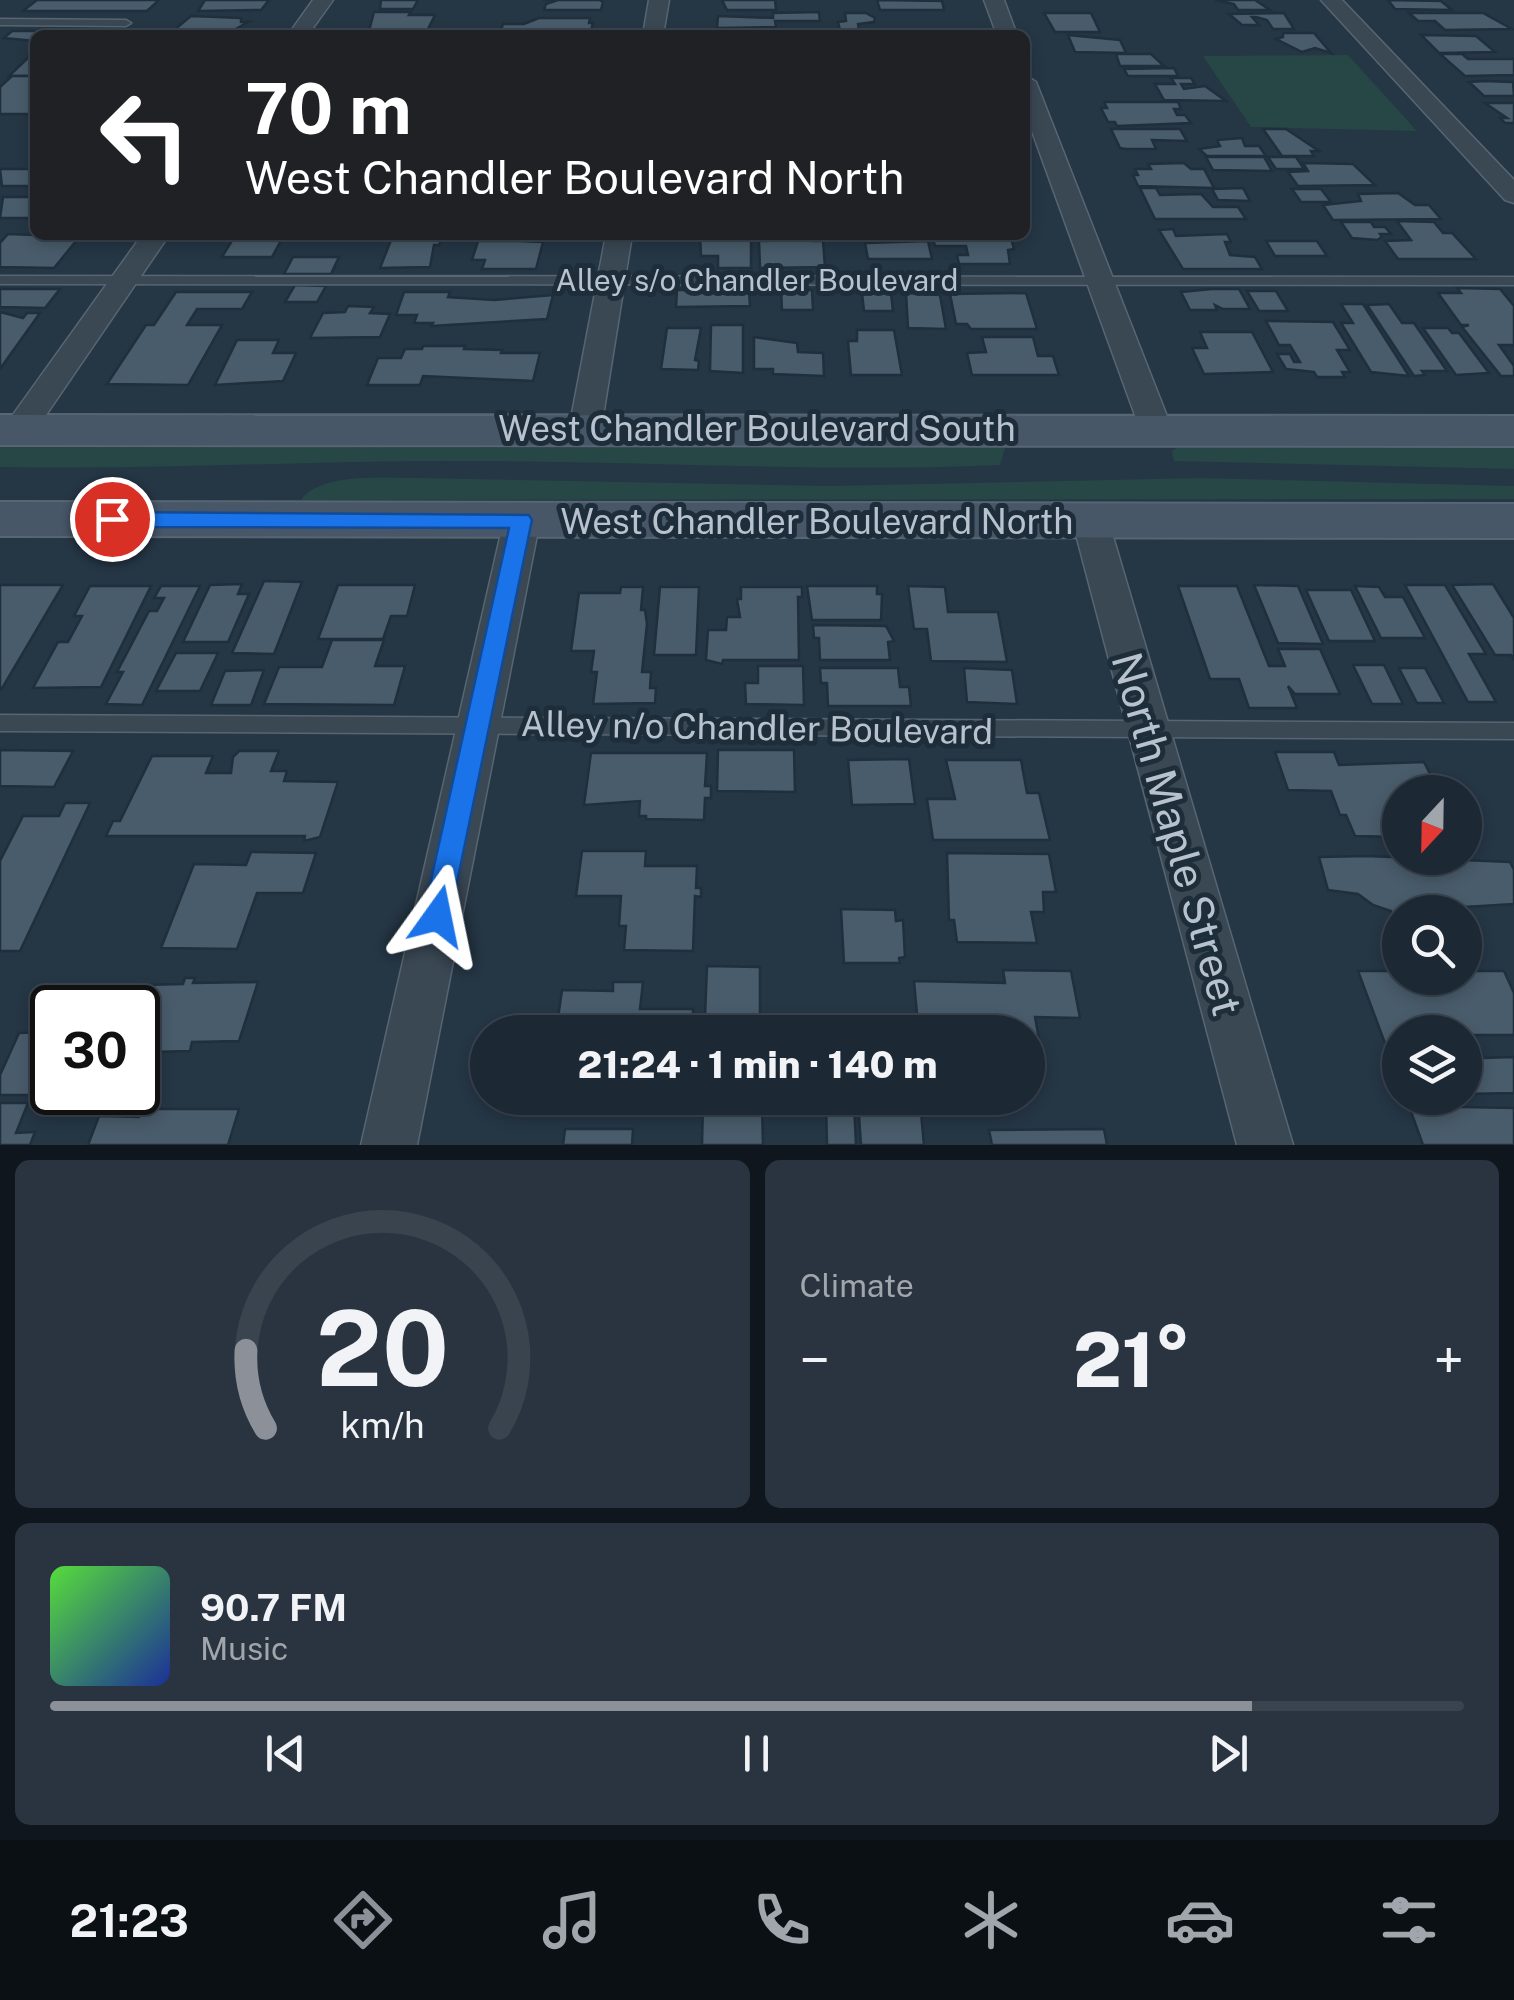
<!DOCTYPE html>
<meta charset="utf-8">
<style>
:root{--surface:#1c2834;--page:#293440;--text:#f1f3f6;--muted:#a0a6ac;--line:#3a444f;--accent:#8c9099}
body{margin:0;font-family:"Public Sans",sans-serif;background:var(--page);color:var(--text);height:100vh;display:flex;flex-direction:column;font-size:38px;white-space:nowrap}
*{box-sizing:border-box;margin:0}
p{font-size:32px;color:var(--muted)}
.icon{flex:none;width:55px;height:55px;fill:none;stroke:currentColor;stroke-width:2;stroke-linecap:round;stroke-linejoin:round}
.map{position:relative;height:1145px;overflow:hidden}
.panel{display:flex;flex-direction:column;gap:15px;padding:15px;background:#0f161d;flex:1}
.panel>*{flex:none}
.top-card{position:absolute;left:30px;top:30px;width:1000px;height:210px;border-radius:15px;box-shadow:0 5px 15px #0003,0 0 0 2px var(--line);background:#202124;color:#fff;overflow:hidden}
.needle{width:65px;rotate:202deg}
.tools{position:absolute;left:1382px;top:775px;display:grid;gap:20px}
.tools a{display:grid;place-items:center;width:100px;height:100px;border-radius:50%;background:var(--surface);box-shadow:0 5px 15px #0003,0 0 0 2px var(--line);font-size:50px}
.speed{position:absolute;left:30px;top:985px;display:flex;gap:20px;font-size:50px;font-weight:700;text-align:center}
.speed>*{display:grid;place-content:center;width:130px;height:130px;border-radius:50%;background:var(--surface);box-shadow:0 5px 15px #0003,0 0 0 2px var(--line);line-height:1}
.speed .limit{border:5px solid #111;border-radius:15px;background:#fff;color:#111}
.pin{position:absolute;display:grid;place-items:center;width:85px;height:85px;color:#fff;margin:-42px;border:5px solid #fff;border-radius:50%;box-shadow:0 2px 10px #0007}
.me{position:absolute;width:110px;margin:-55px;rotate:12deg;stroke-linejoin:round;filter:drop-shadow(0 0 8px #0008)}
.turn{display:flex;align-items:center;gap:35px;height:210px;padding:0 50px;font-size:45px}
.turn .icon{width:130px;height:130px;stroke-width:2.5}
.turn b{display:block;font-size:70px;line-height:85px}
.big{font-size:75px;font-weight:800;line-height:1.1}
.panel .card{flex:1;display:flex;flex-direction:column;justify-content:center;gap:15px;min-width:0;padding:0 35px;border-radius:15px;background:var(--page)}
.panel .dial{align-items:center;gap:0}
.dial svg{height:260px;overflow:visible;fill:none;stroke:var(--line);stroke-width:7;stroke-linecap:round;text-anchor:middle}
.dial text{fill:var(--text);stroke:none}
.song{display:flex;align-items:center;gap:30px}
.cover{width:120px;height:120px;border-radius:15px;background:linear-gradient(135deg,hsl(110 70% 55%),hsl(230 70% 35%))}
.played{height:10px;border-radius:5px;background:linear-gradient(90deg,var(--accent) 85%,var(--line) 85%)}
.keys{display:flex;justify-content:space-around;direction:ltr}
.heat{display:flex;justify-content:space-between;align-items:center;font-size:55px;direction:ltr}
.panel .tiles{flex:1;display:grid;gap:15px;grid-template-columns:1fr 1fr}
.card:last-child{grid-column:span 2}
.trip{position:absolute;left:470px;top:1015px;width:575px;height:100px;border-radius:50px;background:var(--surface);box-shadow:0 5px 15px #0003,0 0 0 2px var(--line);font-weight:800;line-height:100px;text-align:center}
.tab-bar{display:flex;height:160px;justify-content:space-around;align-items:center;background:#0b1015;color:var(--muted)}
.tab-bar .icon{width:70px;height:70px}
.tab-bar .selected{color:var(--accent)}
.tab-bar b{font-size:45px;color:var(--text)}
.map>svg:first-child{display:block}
.green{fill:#274646}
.building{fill:#495c6b;stroke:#202f3c;stroke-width:2.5}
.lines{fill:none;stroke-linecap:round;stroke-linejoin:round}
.lane-casing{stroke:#586572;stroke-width:3}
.street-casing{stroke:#586572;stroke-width:3}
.secondary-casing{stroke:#586572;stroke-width:4}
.lane{fill:#3a4854;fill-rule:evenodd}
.street{fill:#3a4854;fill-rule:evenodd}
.secondary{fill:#475768;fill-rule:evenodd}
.route{fill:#1a73e8;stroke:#114b97;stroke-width:2.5}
.labels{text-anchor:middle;stroke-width:10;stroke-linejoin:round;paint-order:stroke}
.far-street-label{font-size:30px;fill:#b7c2ce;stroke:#1e2d3a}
.street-label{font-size:35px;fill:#b7c2ce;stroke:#1e2d3a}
.near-street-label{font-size:42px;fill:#b7c2ce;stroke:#1e2d3a}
</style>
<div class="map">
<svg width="1514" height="1145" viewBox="0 0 1514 1145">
<rect width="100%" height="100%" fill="#253645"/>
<g class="green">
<polygon points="1348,55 1417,131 1251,127 1203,56"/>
<path d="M0,447L1005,448L1000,465C825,473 650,461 475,461C318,460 161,470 4,467H0Z"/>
<polygon points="1177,448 1514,448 1514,469 1174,461 1172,451"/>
<path d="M419,478L829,486L1200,478L1514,486V499L301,500C319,472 387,478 419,478Z"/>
</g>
<g class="building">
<polygon points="37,0 159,0 147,11 23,11"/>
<polygon points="205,0 269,0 261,10 198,11"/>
<polygon points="381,0 418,0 413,9 380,9"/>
<polygon points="543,0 599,0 603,2 601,10 544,10 546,4 558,0"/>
<polygon points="722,0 775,0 776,10 727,10"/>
<polygon points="877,0 942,1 944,10 880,10"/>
<polygon points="1215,0 1255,0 1270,10 1238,10 1234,4"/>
<polygon points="1388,0 1441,1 1452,10 1395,9"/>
<polygon points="374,12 411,12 409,15 435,15 427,31 369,31"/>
<polygon points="819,12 820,21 775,21 776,27 717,28 718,16 773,18 773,13"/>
<polygon points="845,13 866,13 875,18 874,22 858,24 859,30 840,30 838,22 846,21"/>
<polygon points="1044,13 1091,13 1100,32 1055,32"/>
<polygon points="1284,13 1294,29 1273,29 1267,20 1256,17 1252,17 1259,25 1242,25 1229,14"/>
<polygon points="1409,13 1483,13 1512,29 1445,30 1435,21 1418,21"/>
<polygon points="191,16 241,18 241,22 248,22 234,30 174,30"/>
<polygon points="539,18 590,18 589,23 593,23 591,30 501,30 503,24 524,24"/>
<polygon points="12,31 131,31 128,35 35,35 35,41 4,38"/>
<polygon points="1283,33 1314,33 1331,53 1315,48 1302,52 1276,39 1283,37"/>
<polygon points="1068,35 1120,40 1126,53 1075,52"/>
<polygon points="1421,35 1476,36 1495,52 1439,53"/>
<polygon points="35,49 35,76 9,76 32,54 29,54"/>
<polygon points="1116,54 1151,54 1164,66 1120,66"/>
<polygon points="1440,54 1462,54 1468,59 1514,59 1514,75 1465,76"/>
<polygon points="1174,68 1178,76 1128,76 1124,69"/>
<polygon points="12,76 35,76 35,114 0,114 0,87"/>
<polygon points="1171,78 1191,78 1195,84 1181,84 1184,89 1205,86 1226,101 1164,100 1155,84 1175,84"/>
<polygon points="1483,81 1513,82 1514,96 1484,96 1469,82"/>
<polygon points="1104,102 1178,102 1181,109 1174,109 1177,115 1185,115 1191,123 1117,126 1115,122 1108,122 1101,108 1107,108"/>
<polygon points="1485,103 1514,103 1514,123 1505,123 1500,118 1507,118"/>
<polygon points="1111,129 1180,129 1187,141 1152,140 1156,149 1126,149 1120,148"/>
<polygon points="1263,129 1286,129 1319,151 1311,151 1314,156 1282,156"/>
<polygon points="1242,138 1245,146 1259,146 1266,156 1207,156 1199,149 1220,146 1217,140"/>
<polygon points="1206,157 1264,157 1272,171 1213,170"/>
<polygon points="1268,157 1296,157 1304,169 1276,169"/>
<polygon points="1184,163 1191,169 1204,169 1214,188 1138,186 1133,175 1138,175 1135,169 1151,169 1148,164"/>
<polygon points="1303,163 1353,164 1375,185 1298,186 1288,172 1308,171"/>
<polygon points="0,169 35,169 35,181 31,186 2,186"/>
<polygon points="1140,188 1156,188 1160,195 1201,194 1213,207 1238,207 1246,219 1155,219"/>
<polygon points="1243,188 1250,201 1218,200 1212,189"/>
<polygon points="1292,189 1321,189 1331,202 1301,202"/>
<polygon points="35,192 35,218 0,218 3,197 31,197"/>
<polygon points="1398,193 1415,205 1429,205 1441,219 1333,220 1323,205 1361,201 1358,194"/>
<polygon points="1397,221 1434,222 1443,233 1452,233 1476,259 1398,259 1385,241 1411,240"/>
<polygon points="1341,222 1371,222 1374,227 1385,227 1391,234 1380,234 1382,237 1377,240 1352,238"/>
<polygon points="1173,229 1176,236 1227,234 1231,242 1225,242 1230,255 1255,257 1262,269 1183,269 1159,230"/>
<polygon points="8,234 35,235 81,235 54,268 0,267 0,243"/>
<polygon points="230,235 284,235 272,257 222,257 233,239 228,239"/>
<polygon points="393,235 443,235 439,245 434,245 430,267 380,268"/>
<polygon points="700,235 751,235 751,268 718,268 718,256 701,256"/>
<polygon points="767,235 813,235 814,241 823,241 825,267 760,268 759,241 767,241"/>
<polygon points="932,235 1010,235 1014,249 1008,250 1010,264 959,264 957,255 968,255 966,246 935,246"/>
<polygon points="478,241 517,241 543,242 536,269 482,269 485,260 472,260"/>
<polygon points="928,241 932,259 868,259 865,243"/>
<polygon points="1266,241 1317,241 1327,256 1275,256"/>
<polygon points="293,257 339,257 331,274 284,274"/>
<polygon points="295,285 326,286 317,302 285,302"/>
<polygon points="1457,288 1500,289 1514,306 1514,345 1499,345 1514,366 1514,376 1501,376 1462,327 1469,325 1461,325 1438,293 1461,293"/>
<polygon points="0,289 60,289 45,308 0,307"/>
<polygon points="1212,289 1239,289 1250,309 1223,309 1215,305 1217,310 1190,310 1181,292"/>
<polygon points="677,290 749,290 750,306 676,307"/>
<polygon points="781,290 812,290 813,310 782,310"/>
<polygon points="1247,291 1276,291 1288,311 1259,311"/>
<polygon points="176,292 252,292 242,309 197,309 187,325 222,325 188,385 107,384 146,325 154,325"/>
<polygon points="404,292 450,292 448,297 494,300 553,295 547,319 431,326 433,323 414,323 417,315 396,315"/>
<polygon points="862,293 891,293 893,311 864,311"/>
<polygon points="906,293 940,295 946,329 908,328"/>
<polygon points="1026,293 1037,329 971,329 967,324 956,324 950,294"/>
<polygon points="1341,304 1363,304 1409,376 1371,372 1341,323 1353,323"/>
<polygon points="1389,304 1402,323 1414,323 1447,371 1422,371 1425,375 1414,376 1367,305"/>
<polygon points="348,306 374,307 370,313 390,314 380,337 310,338 323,313 345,312"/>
<polygon points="0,312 23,318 27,313 40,313 0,369"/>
<polygon points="1266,321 1333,322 1350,350 1337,350 1350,372 1342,372 1345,377 1317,377 1314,372 1286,369 1277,354 1290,354 1294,362 1300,362 1290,345 1279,345"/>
<polygon points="711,325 743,325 743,373 710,371"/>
<polygon points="667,328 701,328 695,360 699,361 698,370 661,369"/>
<polygon points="1423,328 1448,328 1452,333 1459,333 1489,373 1456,375"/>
<polygon points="857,330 894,330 902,375 851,375 848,341 857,341"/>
<polygon points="1200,332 1252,332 1273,372 1204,374 1192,348 1207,348"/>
<polygon points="754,337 797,343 798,352 823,353 824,376 773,374 773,369 754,369"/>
<polygon points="982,337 1033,337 1038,356 1053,356 1059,375 972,375 967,353 986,352"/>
<polygon points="237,340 279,340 273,353 296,353 283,381 215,385"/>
<polygon points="423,346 465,346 464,349 502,350 501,353 540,353 533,381 423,376 420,385 367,385 378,358 401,358 405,349 422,349"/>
<polygon points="264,581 302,582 274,654 232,653"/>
<polygon points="242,584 238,594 249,594 228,642 183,642 210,585"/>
<polygon points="1493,584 1514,618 1514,659 1511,655 1495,655 1452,585"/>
<polygon points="0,585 63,585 1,690 0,690"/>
<polygon points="338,585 415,585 407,616 391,616 383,639 318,639"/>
<polygon points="1254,585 1298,586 1323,644 1278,643"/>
<polygon points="1405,585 1445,585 1486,654 1469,654 1496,702 1468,702"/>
<polygon points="90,586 151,586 101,687 33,688 58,642 68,642 82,616 74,616"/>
<polygon points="161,586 200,586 142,705 106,704 123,672 117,672 149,611 157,611 164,598 154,598"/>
<polygon points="807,586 877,586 877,594 882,594 881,620 812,620"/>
<polygon points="908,586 945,587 948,612 998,612 1007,662 931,661 927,629 914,629"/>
<polygon points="1178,586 1237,586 1269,666 1285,666 1278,649 1320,649 1340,694 1295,694 1288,686 1297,708 1249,708 1239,679 1210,679"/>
<polygon points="1355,586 1379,587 1385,597 1403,597 1425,638 1381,638"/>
<polygon points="621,587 643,587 641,610 645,610 647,624 642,672 651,672 650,688 656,688 655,703 593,704 597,672 591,672 594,651 571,651 579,593 620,593"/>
<polygon points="660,587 699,587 696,655 654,655"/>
<polygon points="741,587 802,587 802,597 798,597 799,660 723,660 722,664 706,660 708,630 726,630 727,617 740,617 737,599 741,599"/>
<polygon points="1306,590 1351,590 1375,641 1329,641"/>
<polygon points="813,625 886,626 894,641 888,642 890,660 820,660 819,638 814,638"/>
<polygon points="332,640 384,640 375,666 405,666 394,705 264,704 279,667 322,667"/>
<polygon points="176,653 218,653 200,691 156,691"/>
<polygon points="1353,665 1384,665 1403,704 1372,704"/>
<polygon points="758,666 803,666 804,705 746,704 745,683 758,683"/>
<polygon points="820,668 898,668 900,687 909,687 911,706 828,706 827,683 821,683"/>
<polygon points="964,668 1012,670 1017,704 967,702"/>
<polygon points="1399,668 1425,668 1444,703 1417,703"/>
<polygon points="264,670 251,705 211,705 225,671"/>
<polygon points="0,750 73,751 54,787 0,786"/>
<polygon points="718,750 794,750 795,792 717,791"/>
<polygon points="239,751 279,751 271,771 287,771 284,781 338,782 320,837 304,841 305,836 106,836 113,821 120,821 152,756 213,756 206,773 231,773 233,757"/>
<polygon points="1275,752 1334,752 1339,765 1424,762 1439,792 1400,792 1400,837 1355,836 1346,815 1340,815 1331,791 1288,790"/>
<polygon points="591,753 707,753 705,786 711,786 711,798 705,798 704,820 646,819 646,816 639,816 640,801 584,805"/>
<polygon points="909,759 915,804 852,805 848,760"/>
<polygon points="946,760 1021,760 1027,793 1039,793 1050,840 933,840 927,799 955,799"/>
<polygon points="65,803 90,803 20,951 0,951 0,861 23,816 59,816"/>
<polygon points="582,851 646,851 645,866 697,866 696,888 701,888 701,897 695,896 693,951 624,950 626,926 619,926 621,896 576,896"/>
<polygon points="251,852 316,853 303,893 257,893 237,949 161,948 194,864 246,865"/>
<polygon points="947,853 1049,854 1056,892 1043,892 1044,912 1031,912 1037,943 957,942 954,920 949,920"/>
<polygon points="1367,856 1510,862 1514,870 1514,904 1466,907 1476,929 1465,929 1465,912 1400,912 1400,934 1391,911 1373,905 1358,894 1328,890 1319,857"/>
<polygon points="841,909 895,910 896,921 903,920 905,957 899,958 900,963 844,963"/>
<polygon points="707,966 760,967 760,1017 705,1017"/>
<polygon points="1003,970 1071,971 1080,1018 1035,1017 1041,1050 1031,1051 1036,1089 1028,1089 1028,1032 921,1032 918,1025 914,981 1005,983"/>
<polygon points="1358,971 1400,971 1400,978 1465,978 1465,971 1504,971 1514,993 1514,1035 1474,1035 1484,1058 1514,1057 1514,1093 1465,1094 1465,1032 1400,1032 1400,1061 1392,1062"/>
<polygon points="185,978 195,978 193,983 258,982 239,1041 192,1042 190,1051 152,1052 149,1062 138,1062 135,1008 143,985 183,984"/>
<polygon points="613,982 643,982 640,1009 693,1009 693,1030 746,1032 556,1032 562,990 613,991"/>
<polygon points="52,1032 51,1095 0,1095 0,1075 19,1033"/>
<polygon points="858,1101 920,1102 924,1145 861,1145"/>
<polygon points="703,1102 762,1103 763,1145 702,1145"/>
<polygon points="0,1103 28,1103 16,1133 35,1132 30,1145 0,1145"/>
<polygon points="826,1103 854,1103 856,1145 827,1145"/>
<polygon points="1409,1106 1514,1108 1514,1145 1423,1145"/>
<polygon points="142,1109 239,1109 228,1145 88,1145 99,1116 139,1117"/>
<polygon points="565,1129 633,1129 632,1145 563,1145"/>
<polygon points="1104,1129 1107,1145 992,1145 989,1130"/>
</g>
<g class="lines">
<defs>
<g id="lane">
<polygon points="0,19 126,20 131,23 126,26 0,25"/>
<polygon points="0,276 1514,277 1514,285 0,284"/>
<polygon points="0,715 1514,723 1514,739 0,731"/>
</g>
<g id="street">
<polygon points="313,0 333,0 308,35 288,35"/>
<polygon points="649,0 669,0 663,35 643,35"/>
<polygon points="984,0 1004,0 1017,35 997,35"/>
<polygon points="1321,0 1342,0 1514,180 1514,203 1505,200"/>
<polygon points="1025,75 1036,82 1172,429 1168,436 1156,439 1144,436 1140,429 1025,112"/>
<polygon points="142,235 169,235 31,437 19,440 7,437 3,430 7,423"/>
<polygon points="606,235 632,235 601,429 597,436 585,439 573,436 569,429"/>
<polygon points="522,508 535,511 540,520 417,1145 361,1145 504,520 509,511"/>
<polygon points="1091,511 1104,514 1109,523 1293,1145 1237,1145 1073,523 1078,514"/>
</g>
<g id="secondary">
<polygon points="0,415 1514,416 1514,446 0,445"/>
<polygon points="0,502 1514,504 1514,538 0,536"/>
</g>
</defs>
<use href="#lane" class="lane-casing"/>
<use href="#street" class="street-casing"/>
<use href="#secondary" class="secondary-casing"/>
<use href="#lane" class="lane"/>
<use href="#street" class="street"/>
<use href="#secondary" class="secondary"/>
</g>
<polygon class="route" points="112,512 529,515 532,520 448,926 438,930 427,926 423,916 509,528 112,527 101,519"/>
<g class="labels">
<g class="far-street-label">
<text x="757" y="291">Alley s/o Chandler Boulevard</text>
</g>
<g class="street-label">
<text x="757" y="441">West Chandler Boulevard South</text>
<text x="817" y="534">West Chandler Boulevard North</text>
<text transform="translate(757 728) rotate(1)" y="12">Alley n/o Chandler Boulevard</text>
</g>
<g class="near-street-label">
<text transform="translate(1177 834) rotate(74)" y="15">North Maple Street</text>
</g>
</g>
</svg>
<div class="tools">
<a><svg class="needle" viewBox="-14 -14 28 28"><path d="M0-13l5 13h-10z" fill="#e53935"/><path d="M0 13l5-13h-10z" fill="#a0a6ac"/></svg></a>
<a><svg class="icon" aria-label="search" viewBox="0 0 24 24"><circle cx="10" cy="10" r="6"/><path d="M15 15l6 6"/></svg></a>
<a><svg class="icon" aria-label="layers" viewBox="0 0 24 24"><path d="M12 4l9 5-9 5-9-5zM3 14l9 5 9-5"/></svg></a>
</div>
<div class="speed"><div class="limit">30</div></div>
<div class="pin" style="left:112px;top:519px;background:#d93025"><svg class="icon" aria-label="arrive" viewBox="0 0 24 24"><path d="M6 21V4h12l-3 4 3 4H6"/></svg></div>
<svg class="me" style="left:438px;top:916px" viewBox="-20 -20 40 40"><path d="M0-17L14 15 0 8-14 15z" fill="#1a73e8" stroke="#fff" stroke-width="4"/></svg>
<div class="trip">21:24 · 1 min · 140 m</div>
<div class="top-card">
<div class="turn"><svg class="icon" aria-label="left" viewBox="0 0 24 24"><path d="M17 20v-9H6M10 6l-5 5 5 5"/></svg><div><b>70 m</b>West Chandler Boulevard North</div></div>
</div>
</div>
<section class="panel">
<div class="tiles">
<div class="card dial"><svg viewBox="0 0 100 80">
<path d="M14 69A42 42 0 1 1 86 69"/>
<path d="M14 69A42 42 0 0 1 8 45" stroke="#8c9099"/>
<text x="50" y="56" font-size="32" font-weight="700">20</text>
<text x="50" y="72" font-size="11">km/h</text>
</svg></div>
<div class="card"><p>Climate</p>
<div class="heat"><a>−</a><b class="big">21°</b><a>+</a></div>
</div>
<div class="card">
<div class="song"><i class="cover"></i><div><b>90.7 FM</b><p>Music</p></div></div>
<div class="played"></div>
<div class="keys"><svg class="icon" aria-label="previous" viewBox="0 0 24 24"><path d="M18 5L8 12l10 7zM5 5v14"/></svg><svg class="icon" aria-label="pause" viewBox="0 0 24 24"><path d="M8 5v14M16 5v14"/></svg><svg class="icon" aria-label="next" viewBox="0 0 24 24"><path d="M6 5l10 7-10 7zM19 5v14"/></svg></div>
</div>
</div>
</section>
<nav class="tab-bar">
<b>21:23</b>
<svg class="icon selected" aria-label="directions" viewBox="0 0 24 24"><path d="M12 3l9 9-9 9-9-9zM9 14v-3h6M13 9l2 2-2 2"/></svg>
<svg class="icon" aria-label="music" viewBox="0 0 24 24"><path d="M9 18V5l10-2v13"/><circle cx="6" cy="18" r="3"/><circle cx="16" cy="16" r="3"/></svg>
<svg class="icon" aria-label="phone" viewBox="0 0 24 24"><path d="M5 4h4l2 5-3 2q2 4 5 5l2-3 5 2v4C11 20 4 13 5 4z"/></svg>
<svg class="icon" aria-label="climate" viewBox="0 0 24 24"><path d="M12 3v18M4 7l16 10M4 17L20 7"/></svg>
<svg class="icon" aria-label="car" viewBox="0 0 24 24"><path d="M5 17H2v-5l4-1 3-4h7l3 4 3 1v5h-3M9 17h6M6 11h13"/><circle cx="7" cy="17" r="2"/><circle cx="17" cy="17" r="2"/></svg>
<svg class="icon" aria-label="filters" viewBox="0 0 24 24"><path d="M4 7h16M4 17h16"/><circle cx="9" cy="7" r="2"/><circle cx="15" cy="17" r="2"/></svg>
</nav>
